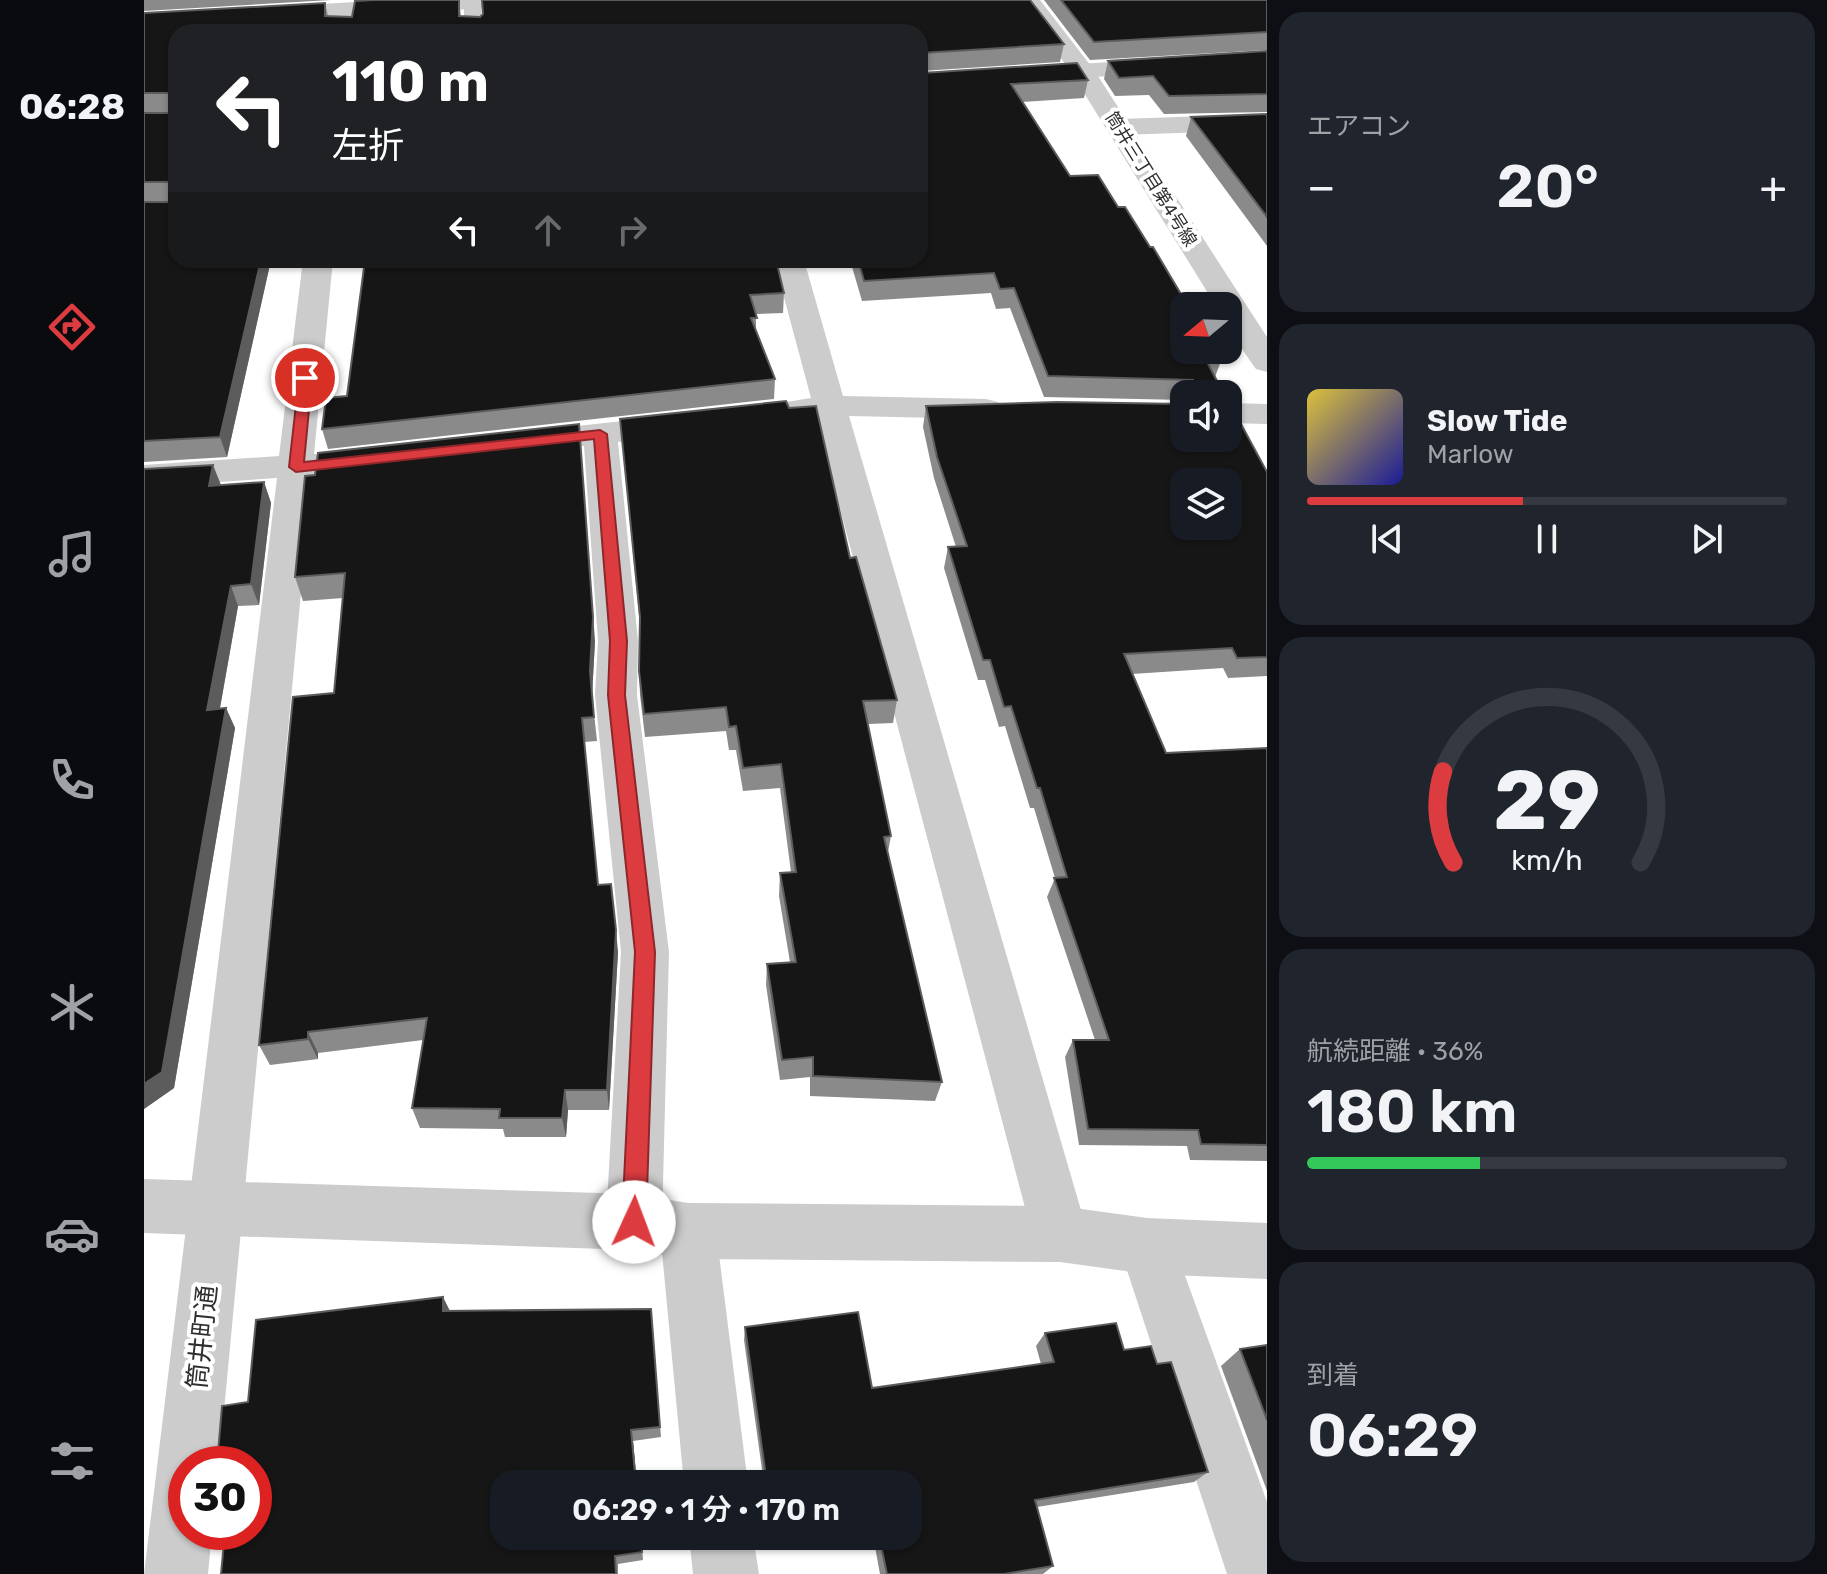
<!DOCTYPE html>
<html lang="ja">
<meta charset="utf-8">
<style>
:root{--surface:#171b24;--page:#20242c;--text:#f1f3f6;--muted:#9ea1a6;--line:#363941;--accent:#dc3c40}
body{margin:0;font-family:Rubik,"Noto Sans JP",sans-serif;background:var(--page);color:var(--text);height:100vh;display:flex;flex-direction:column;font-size:30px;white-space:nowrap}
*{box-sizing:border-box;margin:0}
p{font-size:26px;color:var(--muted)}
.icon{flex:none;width:44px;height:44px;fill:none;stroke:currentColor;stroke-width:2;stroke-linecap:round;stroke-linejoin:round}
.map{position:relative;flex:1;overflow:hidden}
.panel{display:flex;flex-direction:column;gap:12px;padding:12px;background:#0d0f14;width:560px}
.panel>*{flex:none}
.banner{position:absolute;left:24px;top:24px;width:760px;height:244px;border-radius:24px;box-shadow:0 2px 6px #0004;background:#202124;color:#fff;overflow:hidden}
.needle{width:52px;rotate:251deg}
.controls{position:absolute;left:1026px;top:292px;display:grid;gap:16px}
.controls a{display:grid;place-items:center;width:72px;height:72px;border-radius:16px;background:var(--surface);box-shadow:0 2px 6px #0004;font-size:40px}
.speed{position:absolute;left:24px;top:1446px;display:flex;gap:16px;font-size:40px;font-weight:700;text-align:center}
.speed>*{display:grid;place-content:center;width:104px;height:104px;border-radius:50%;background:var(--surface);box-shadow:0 2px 6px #0004;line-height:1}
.speed .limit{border:12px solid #d22;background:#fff;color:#111}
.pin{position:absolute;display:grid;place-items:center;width:68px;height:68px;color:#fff;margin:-34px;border:4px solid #fff;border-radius:50%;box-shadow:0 2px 8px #0007}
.me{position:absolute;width:88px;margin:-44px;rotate:2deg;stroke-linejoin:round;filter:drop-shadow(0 0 6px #0008)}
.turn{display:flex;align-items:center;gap:28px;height:168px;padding:0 32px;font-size:36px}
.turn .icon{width:104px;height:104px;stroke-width:2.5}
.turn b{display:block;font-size:56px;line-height:68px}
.lanes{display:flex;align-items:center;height:76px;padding:0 32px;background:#0003;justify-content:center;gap:40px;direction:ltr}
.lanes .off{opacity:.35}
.big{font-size:60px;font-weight:600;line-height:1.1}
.panel .card{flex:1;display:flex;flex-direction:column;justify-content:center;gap:12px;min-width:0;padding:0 28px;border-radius:24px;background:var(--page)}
.panel .dial{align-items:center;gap:0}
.dial svg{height:208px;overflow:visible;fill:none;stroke:var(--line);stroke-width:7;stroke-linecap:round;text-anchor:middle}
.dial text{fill:var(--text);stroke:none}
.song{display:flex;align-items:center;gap:24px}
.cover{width:96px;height:96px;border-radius:12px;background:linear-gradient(135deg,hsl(50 70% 55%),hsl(240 70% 35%))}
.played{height:8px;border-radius:4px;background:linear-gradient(90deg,var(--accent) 45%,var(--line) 45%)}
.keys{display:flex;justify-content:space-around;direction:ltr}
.heat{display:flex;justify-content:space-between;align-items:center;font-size:44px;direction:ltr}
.charge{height:12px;border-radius:6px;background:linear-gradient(90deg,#34c759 36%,var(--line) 0)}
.trip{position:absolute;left:346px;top:1470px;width:432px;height:80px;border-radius:24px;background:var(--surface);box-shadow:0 2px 6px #0004;font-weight:600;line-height:80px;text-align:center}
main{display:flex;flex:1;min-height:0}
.dock{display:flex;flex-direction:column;width:144px;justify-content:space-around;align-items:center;background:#090b0e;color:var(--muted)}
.dock .icon{width:56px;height:56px}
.dock .current{color:var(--accent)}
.dock b{font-size:36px;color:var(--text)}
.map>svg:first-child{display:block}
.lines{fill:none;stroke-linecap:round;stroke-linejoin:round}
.service{fill:#ccc;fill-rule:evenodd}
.minor{fill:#ccc;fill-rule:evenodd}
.tertiary{fill:#ccc;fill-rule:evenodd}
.wall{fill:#8a8a8a}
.shaded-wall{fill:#5c5c5c}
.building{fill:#161616;stroke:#5c5c5c;stroke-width:2;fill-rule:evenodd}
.route{fill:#dc3c40;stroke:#8f272a;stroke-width:2}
.labels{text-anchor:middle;stroke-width:8;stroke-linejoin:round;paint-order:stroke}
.far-street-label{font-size:18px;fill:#2f2f2f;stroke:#fff}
.near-street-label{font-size:26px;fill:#2f2f2f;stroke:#fff}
</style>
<main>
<nav class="dock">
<b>06:28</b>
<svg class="icon current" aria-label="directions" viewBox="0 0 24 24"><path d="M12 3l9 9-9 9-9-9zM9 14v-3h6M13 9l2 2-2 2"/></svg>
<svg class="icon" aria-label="music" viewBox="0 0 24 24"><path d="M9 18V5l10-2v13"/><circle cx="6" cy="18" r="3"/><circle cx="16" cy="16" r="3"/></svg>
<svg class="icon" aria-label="phone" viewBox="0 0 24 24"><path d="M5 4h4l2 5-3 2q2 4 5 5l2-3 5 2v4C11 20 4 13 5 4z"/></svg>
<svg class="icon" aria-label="climate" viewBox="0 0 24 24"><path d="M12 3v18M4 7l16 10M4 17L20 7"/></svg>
<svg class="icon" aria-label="car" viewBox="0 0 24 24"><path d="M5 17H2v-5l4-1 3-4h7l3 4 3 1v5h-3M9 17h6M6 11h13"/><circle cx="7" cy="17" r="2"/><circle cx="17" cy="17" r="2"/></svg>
<svg class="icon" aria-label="filters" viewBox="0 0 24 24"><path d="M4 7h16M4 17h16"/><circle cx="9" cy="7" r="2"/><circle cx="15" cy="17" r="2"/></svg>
</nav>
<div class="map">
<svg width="1123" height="1574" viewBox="0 0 1123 1574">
<rect width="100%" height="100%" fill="#fff"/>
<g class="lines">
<polygon class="service" points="320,0 337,2 338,32 320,32"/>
<g class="minor">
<polygon points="1123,52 1123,66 776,88 776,74"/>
<polygon points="1123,114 1123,130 975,135 966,132 962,127 966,122 975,119"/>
<polygon points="159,260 189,260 170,454 193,456 199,464 193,472 168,476 75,1464 42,1464 42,1532 68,1532 64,1574 0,1574 133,478 0,487 0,465 135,456"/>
<polygon points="630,260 660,260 699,396 842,399 854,402 859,409 854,416 842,419 705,416 944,1234 936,1254 916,1262 896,1254 888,1234 672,418 611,426 599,423 594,416 599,409 667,398"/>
<polygon points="1084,403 1123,404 1123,424 1084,423"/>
<polygon points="535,415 547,418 552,425 547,432 474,442 494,641 493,695 525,952 518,1222 510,1242 490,1250 470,1242 462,1222 477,952 451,695 454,641 440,446 377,452 365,449 360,442 365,435 377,432"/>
<polygon points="544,1203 564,1211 572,1231 604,1484 540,1484 516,1231 524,1211"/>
<polygon points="1003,1218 1023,1226 1123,1502 1123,1574 1083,1574 975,1246 983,1226"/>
<polygon points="545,1536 609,1536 615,1574 549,1574"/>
</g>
<g class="tertiary">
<polygon points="247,0 372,0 361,7 124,21 116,19 113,14 116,9 124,7"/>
<path d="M874,0H896L950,70L1123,337V372L1112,369C1098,349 1084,331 1084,306H1072L927,72Z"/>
<polygon points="0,1179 490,1194 544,1203 916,1206 1003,1218 1123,1223 1123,1279 1003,1274 916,1262 544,1259 490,1250 0,1233"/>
</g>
</g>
<g class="wall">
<polygon points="0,0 187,0 0,11"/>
<polygon points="229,0 315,0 315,10 315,0 317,17 336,17 339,14 338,0 886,0 920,44 916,62 777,71 778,73 933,63 944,80 940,98 878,102 926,176 954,175 974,207 981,207 1006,247 1009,247 1044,306 1040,306 1040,350 1070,350 1077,361 1071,377 1080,394 1040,394 1040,400 900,397 866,308 852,309 847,293 718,301 706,260 776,260 776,32 32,32 32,260 127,260 83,457 0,462 0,202 28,202 0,202 0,113 28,113 28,112 0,112 0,13 181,3 184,16 208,17 211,1"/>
<polygon points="900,0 1123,0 1123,50 946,60"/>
<polygon points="1123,51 1123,112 1020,114 1005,95 971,96 960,79 964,61"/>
<polygon points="1123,115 1123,246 1042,136 1047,117"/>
<polygon points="221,260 640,293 639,313 612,314 612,331 631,379 630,399 184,449 178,429 203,396"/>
<polygon points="782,406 1123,472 1123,676 1084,678 1079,668 988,674 1022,753 1123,748 1123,1161 1046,1160 1043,1146 935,1145 921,1057 929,1040 951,1040 903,897 911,878 890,808 886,808 861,726 855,727 841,680 834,680 800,568 804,547 812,547 790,478 779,427"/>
<polygon points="476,419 706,558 753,700 749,723 724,724 747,836 744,852 798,1082 791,1101 666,1096 666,1077 636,1080 622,985 623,964 646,962 635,896 636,873 647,872 636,788 599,791 592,750 585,750 582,731 501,737 496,695 495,671 496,626"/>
<polygon points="0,469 77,485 120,482 127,503 115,605 94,606 76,708 82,708 91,728 30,1088 0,1109"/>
<polygon points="161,476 451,641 448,695 453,741 440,742 454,885 474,952 465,1110 424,1110 422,1137 361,1137 359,1129 276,1128 268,1108 279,1040 174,1053 174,1059 126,1065 115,1045 190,693 199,598 159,601 151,577"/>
<polygon points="507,1309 517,1437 489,1441 493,1484 360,1484 360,1536 497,1536 499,1560 474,1564 474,1574 77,1574 89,1463 87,1463 74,1453 104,1402 306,1311"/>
<polygon points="601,1327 728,1388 897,1364 892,1346 901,1333 980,1350 1013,1364 1064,1472 1050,1482 893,1507 909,1566 899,1574 736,1574 729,1536 764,1536 764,1484 620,1484 600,1340"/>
<polygon points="1123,1345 1123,1491 1077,1366 1096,1349"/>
</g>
<g class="shaded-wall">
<polygon points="117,260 127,260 83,457 76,437"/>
<polygon points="437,448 451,641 448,695 446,671"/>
<polygon points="69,465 77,485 65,486"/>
<polygon points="120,482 127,503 115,605 107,584"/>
<polygon points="87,586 94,606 72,730 63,710"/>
<polygon points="82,708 91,728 30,1088 0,1109 0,1084"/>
<polygon points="472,930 474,952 465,1110 463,1090"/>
<polygon points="164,1032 174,1053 174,1059 164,1039"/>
<polygon points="421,1090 424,1110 422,1137 418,1118"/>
<polygon points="299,1297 306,1311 299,1311"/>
<polygon points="487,1430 489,1441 493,1484 492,1484"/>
</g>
<g class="building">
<polygon points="229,0 315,0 315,16 336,17 339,14 338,0 886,0 920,44 778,53 776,65 776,32 32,32 32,260 117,260 76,437 0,441 0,202 28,202 28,182 0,182 0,113 28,113 28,93 0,93 0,13 181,3 181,16 208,17 211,1"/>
<polygon points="917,0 1123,0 1123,32 950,42"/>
<polygon points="1123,51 1123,94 1025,96 1009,76 975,78 964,61"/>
<polygon points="933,63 944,80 867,84 926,176 954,175 974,207 981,207 1006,247 1009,247 1044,306 1040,306 1040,350 1070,350 1077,361 1063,362 1080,394 1050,394 1049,380 904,376 870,288 856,289 850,273 720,281 714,260 776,260 776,70 778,73"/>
<polygon points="1123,114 1123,217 1047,117"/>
<polygon points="221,260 632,260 640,293 606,295 613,318 607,318 631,379 178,429 182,398 203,396"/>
<path d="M1084,400L1123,472V657L1093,658L1088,648L980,654L1022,753L1123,748V1145L1057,1144L1054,1130L944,1129L929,1040H965L910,878L923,877L896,788H893L867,706L860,707L846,660H839L804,547L823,546L793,457L782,406L914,402L1040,404V438H1084ZM1040,482H1084V526H1040Z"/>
<polygon points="642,401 645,408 672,406 706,558 712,557 753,700 719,701 747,836 740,837 798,1082 669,1076 669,1057 638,1060 623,964 652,962 636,873 652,872 637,764 599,768 592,726 585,727 582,707 500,714 495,671 496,617 476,419"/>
<polygon points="435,424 449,617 446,671 450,717 438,718 454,885 467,884 472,930 463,1090 421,1090 418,1118 355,1118 356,1109 268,1108 283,1018 164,1032 164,1039 115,1045 149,697 190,693 201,573 151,577 161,476 171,475 174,453"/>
<polygon points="69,465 65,486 120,482 107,584 87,586 63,710 82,708 18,1072 0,1084 0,469"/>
<polygon points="299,1297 299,1311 507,1309 516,1427 487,1430 492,1484 360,1484 360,1536 496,1536 498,1552 471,1556 472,1574 77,1574 81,1532 110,1532 110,1464 88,1464 90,1452 74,1453 78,1406 104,1402 112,1320"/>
<polygon points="714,1312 728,1388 910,1362 901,1333 972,1323 980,1350 1007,1346 1013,1364 1027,1362 1064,1472 891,1500 909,1566 860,1574 743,1574 735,1536 764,1536 764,1484 623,1484 601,1327"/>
<polygon points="1123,1345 1123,1420 1096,1349"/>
</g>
<polygon class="route" points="161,374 168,378 160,462 456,430 463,434 483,641 481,695 511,952 502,1222 498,1230 490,1233 482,1230 478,1222 491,952 464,695 466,641 450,439 152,472 145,467 155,378"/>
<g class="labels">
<g class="far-street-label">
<text transform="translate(1007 179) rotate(58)" y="6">筒井三丁目第4号線</text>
</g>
<g class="near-street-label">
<text transform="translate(58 1337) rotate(-84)" y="9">筒井町通</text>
</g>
</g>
</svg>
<div class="controls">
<a><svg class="needle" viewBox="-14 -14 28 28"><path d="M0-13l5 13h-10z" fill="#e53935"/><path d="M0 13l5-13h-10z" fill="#9ea1a6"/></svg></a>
<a><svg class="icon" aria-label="sound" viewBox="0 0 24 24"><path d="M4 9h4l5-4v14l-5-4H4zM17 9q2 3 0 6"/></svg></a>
<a><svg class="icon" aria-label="layers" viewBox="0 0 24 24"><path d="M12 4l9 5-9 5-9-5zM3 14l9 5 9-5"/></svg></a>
</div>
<div class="speed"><div class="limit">30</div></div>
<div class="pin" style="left:161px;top:378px;background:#d93025"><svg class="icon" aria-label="arrive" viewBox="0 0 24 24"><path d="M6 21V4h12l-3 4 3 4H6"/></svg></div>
<svg class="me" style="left:490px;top:1222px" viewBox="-20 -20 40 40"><circle r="19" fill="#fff"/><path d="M0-13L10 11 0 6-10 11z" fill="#dc3c40"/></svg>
<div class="trip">06:29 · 1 分 · 170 m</div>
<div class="banner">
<div class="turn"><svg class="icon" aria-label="left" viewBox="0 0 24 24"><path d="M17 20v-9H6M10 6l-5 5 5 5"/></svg><div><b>110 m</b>左折</div></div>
<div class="lanes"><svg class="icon" aria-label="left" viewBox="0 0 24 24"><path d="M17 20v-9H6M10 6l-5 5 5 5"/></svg><svg class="icon off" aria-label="ahead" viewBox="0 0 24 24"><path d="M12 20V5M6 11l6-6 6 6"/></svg><svg class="icon off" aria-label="right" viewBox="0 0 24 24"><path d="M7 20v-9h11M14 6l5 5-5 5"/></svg></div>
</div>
</div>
<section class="panel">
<div class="card"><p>エアコン</p>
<div class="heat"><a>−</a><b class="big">20°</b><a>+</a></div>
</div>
<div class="card">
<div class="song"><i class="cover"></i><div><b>Slow Tide</b><p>Marlow</p></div></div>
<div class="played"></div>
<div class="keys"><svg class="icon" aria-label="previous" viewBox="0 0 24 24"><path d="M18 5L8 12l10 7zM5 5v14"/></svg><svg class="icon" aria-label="pause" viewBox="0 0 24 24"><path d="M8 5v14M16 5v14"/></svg><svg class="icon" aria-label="next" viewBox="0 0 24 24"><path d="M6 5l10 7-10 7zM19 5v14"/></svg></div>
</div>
<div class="card dial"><svg viewBox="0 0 100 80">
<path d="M14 69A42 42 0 1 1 86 69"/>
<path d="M14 69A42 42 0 0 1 10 34" stroke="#dc3c40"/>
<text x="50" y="56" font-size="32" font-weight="700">29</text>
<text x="50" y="72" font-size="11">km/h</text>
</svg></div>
<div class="card"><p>航続距離 · 36%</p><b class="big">180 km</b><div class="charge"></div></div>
<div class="card"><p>到着</p><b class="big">06:29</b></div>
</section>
</main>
